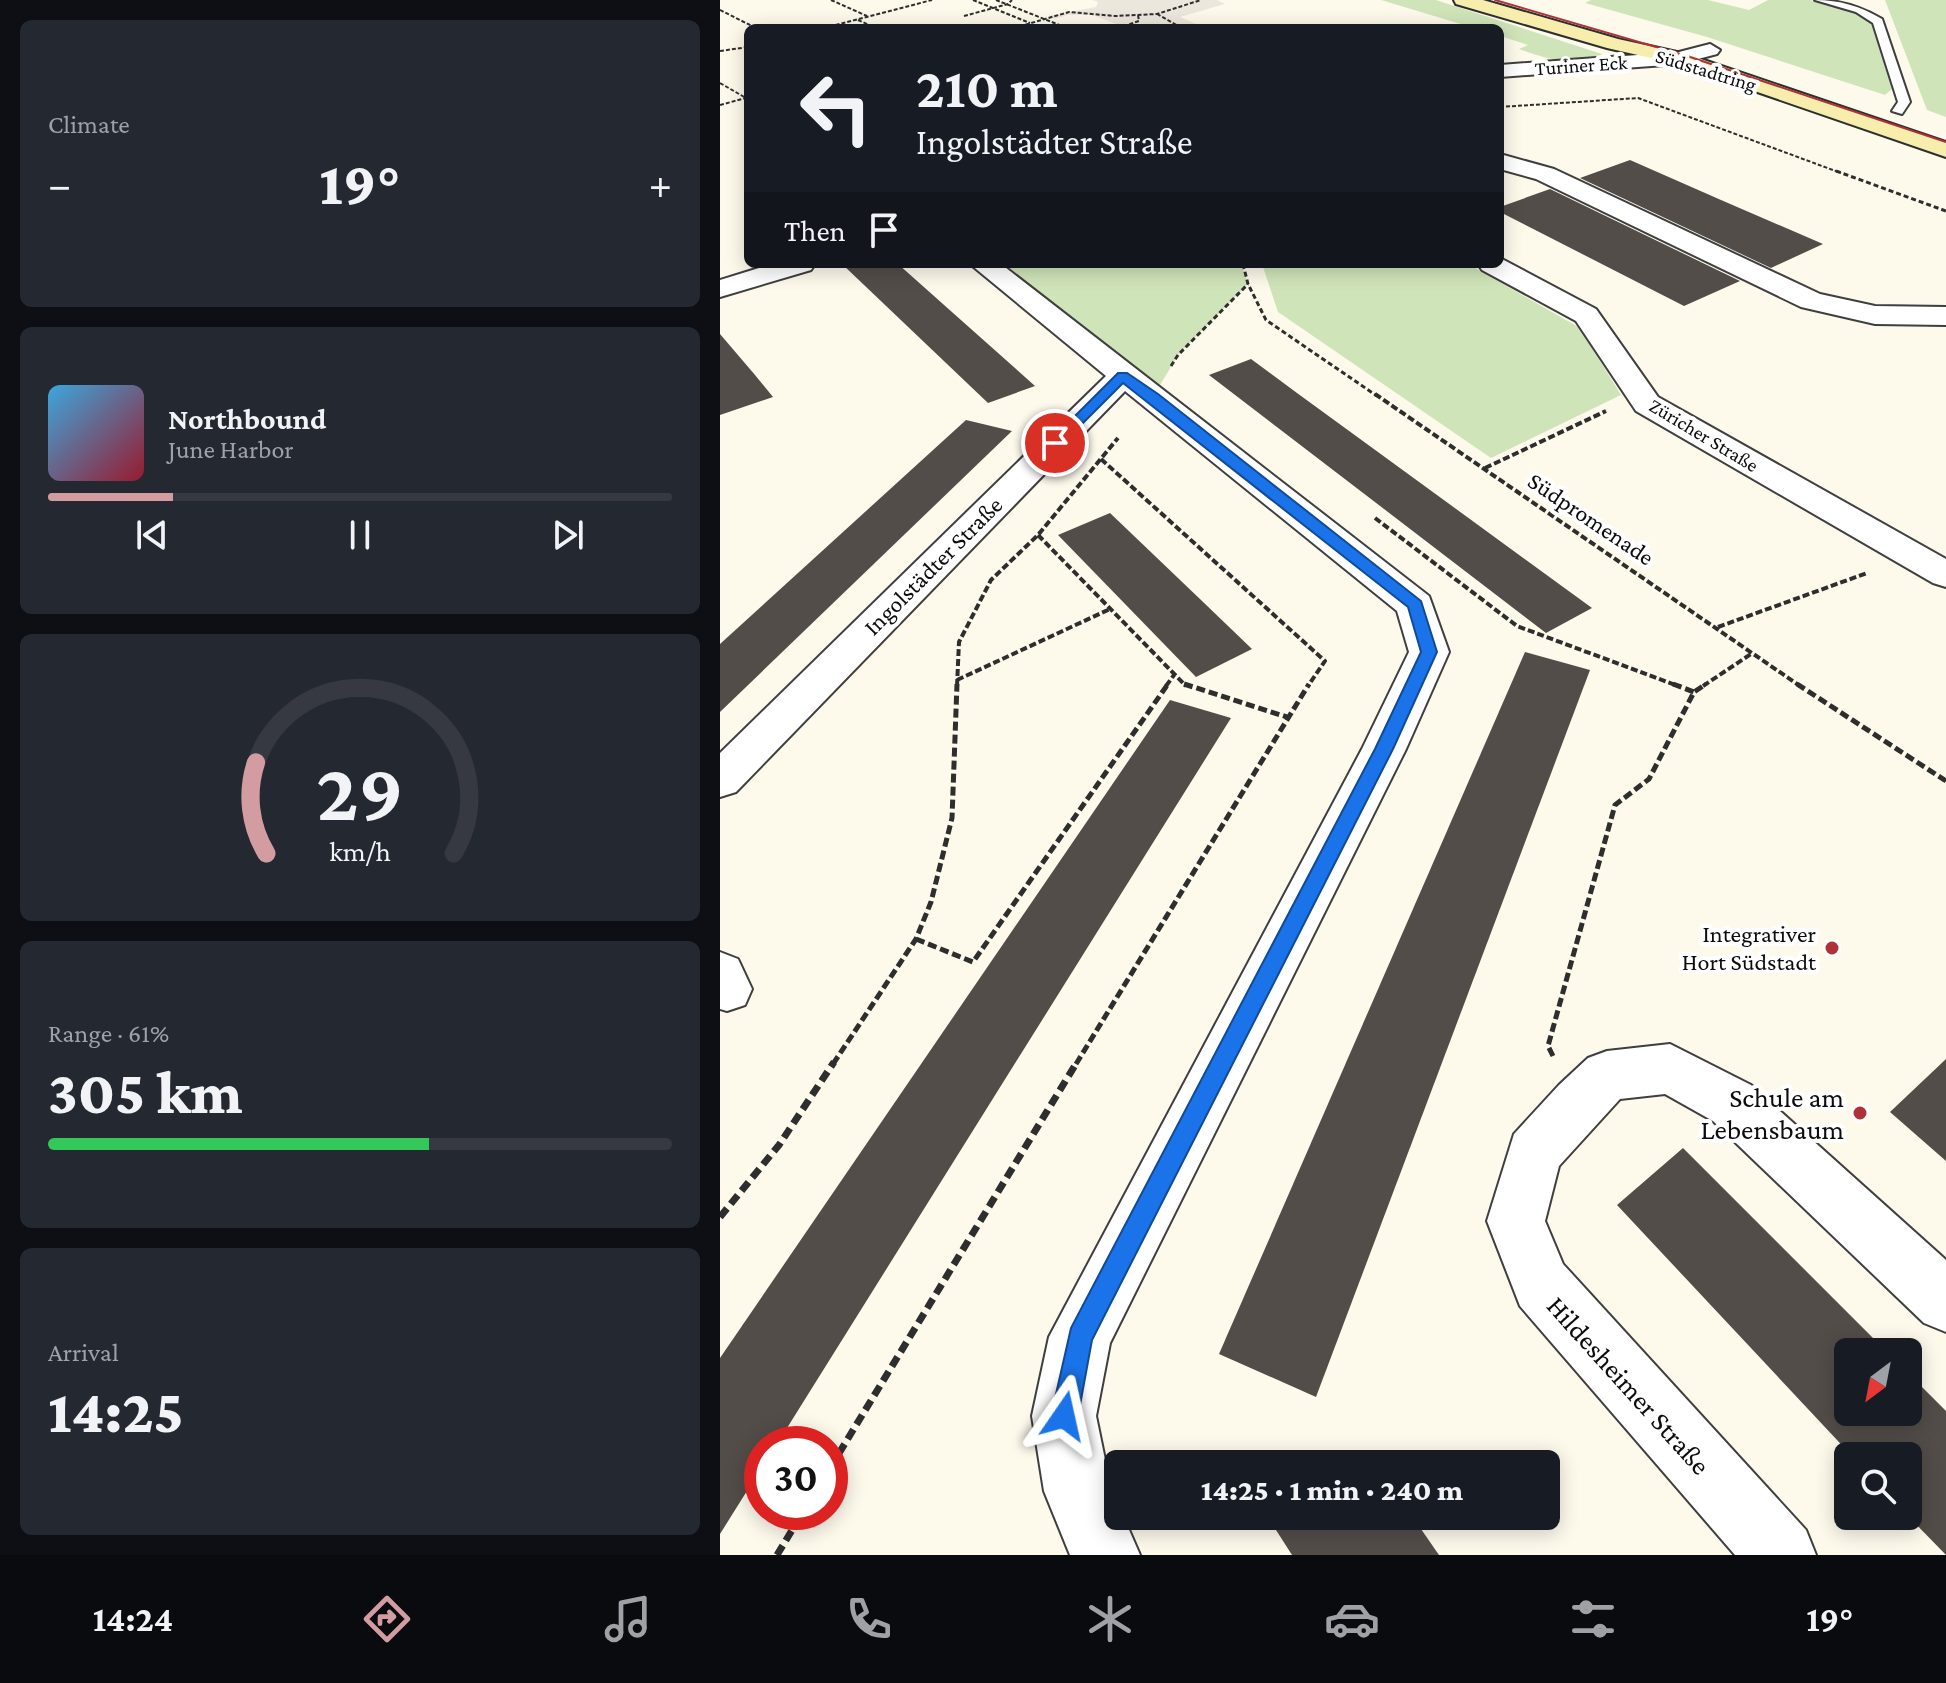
<!DOCTYPE html>
<meta charset="utf-8">
<style>
:root{--surface:#171b24;--page:#242831;--text:#f1f3f6;--muted:#9ea1a6;--line:#363941;--accent:#d29ca1}
body{margin:0;font-family:"Crimson Pro",serif;background:var(--page);color:var(--text);height:100vh;display:flex;flex-direction:column;font-size:30px;white-space:nowrap}
*{box-sizing:border-box;margin:0}
p{font-size:26px;color:var(--muted)}
.icon{flex:none;width:44px;height:44px;fill:none;stroke:currentColor;stroke-width:2;stroke-linecap:round;stroke-linejoin:round}
.map{position:relative;flex:1;overflow:hidden}
.side{display:flex;flex-direction:column;gap:20px;padding:20px;background:#0d0f14;width:720px}
.side>*{flex:none}
.guide{position:absolute;left:24px;top:24px;width:760px;height:244px;border-radius:12px;box-shadow:0 4px 20px #0003;background:#171b24;color:var(--text);overflow:hidden}
.needle{width:52px;rotate:212deg}
.buttons{position:absolute;left:1114px;top:1338px;display:grid;gap:16px}
.buttons a{display:grid;place-items:center;width:88px;height:88px;border-radius:12px;background:var(--surface);box-shadow:0 4px 20px #0003;font-size:40px}
.speed{position:absolute;left:24px;top:1426px;display:flex;gap:16px;font-size:40px;font-weight:700;text-align:center}
.speed>*{display:grid;place-content:center;width:104px;height:104px;border-radius:50%;background:var(--surface);box-shadow:0 4px 20px #0003;line-height:1}
.speed .limit{border:12px solid #d22;background:#fff;color:#111}
.pin{position:absolute;display:grid;place-items:center;width:68px;height:68px;color:#fff;margin:-34px;border:4px solid #fff;border-radius:50%;box-shadow:0 2px 8px #0007}
.me{position:absolute;width:88px;margin:-44px;rotate:11deg;stroke-linejoin:round;filter:drop-shadow(0 0 6px #0008)}
.turn{display:flex;align-items:center;gap:28px;height:168px;padding:0 40px;font-size:36px}
.turn .icon{width:104px;height:104px;stroke-width:2.5}
.turn b{display:block;font-size:56px;line-height:68px}
.then{display:flex;align-items:center;height:76px;padding:0 40px;background:#0003;gap:16px;font-size:30px}
.big{font-size:60px;font-weight:800;line-height:1.1}
.side .card{flex:1;display:flex;flex-direction:column;justify-content:center;gap:12px;min-width:0;padding:0 28px;border-radius:12px;background:var(--page)}
.side .dial{align-items:center;gap:0}
.dial svg{height:208px;overflow:visible;fill:none;stroke:var(--line);stroke-width:7;stroke-linecap:round;text-anchor:middle}
.dial text{fill:var(--text);stroke:none}
.song{display:flex;align-items:center;gap:24px}
.cover{width:96px;height:96px;border-radius:12px;background:linear-gradient(135deg,hsl(200 70% 55%),hsl(350 70% 35%))}
.played{height:8px;border-radius:4px;background:linear-gradient(90deg,var(--accent) 20%,var(--line) 20%)}
.keys{display:flex;justify-content:space-around;direction:ltr}
.heat{display:flex;justify-content:space-between;align-items:center;font-size:44px;direction:ltr}
.charge{height:12px;border-radius:6px;background:linear-gradient(90deg,#34c759 61%,var(--line) 0)}
.trip{position:absolute;left:384px;top:1450px;width:456px;height:80px;border-radius:12px;background:var(--surface);box-shadow:0 4px 20px #0003;font-weight:800;line-height:80px;text-align:center}
.tabs{display:flex;height:128px;justify-content:space-around;align-items:center;background:#090b0e;color:var(--muted)}
.tabs .icon{width:56px;height:56px}
.tabs .current{color:var(--accent)}
.tabs b{font-size:36px;color:var(--text)}
main{display:flex;flex:1;min-height:0}
.map>svg:first-child{display:block}
.green{fill:#d0e4b9}
.plaza{fill:#ece7dc}
.building{fill:#534d49}
.lines{fill:none;stroke-linecap:round;stroke-linejoin:round}
.lane-casing{stroke:#3f3f3f;stroke-width:4}
.street-casing{stroke:#3f3f3f;stroke-width:4}
.secondary-casing{stroke:#2e2e2e;stroke-width:4}
.path-far4{stroke:#2e2e2e;stroke-width:2;stroke-dasharray:4 2;stroke-linecap:butt}
.path-far3{stroke:#2e2e2e;stroke-width:3;stroke-dasharray:5 3;stroke-linecap:butt}
.path-far2{stroke:#2e2e2e;stroke-width:4;stroke-dasharray:7 3;stroke-linecap:butt}
.path-far1{stroke:#2e2e2e;stroke-width:5;stroke-dasharray:9 4;stroke-linecap:butt}
.path{stroke:#2e2e2e;stroke-width:7;stroke-dasharray:11 6;stroke-linecap:butt}
.lane{fill:#fff;fill-rule:evenodd}
.street{fill:#fff;fill-rule:evenodd}
.secondary{fill:#f7eead;fill-rule:evenodd}
.tram{stroke:#ad3239;stroke-width:2}
.route{fill:#1a73e8;stroke:#114b97;stroke-width:2}
.poi-dot{fill:#ad3239;stroke:#fff;stroke-width:3}
.labels{text-anchor:middle;stroke-width:8;stroke-linejoin:round;paint-order:stroke}
.far-street-label{font-size:20px;fill:#0c0c0c;stroke:#fff}
.street-label{font-size:24px;fill:#0c0c0c;stroke:#fff}
.poi-label{font-size:24px;fill:#0c0c0c;stroke:#fff;text-anchor:end}
.near-poi-label{font-size:28px;fill:#0c0c0c;stroke:#fff;text-anchor:end}
.near-street-label{font-size:28px;fill:#0c0c0c;stroke:#fff}
</style>
<main>
<section class="side">
<div class="card"><p>Climate</p>
<div class="heat"><a>−</a><b class="big">19°</b><a>+</a></div>
</div>
<div class="card">
<div class="song"><i class="cover"></i><div><b>Northbound</b><p>June Harbor</p></div></div>
<div class="played"></div>
<div class="keys"><svg class="icon" aria-label="previous" viewBox="0 0 24 24"><path d="M18 5L8 12l10 7zM5 5v14"/></svg><svg class="icon" aria-label="pause" viewBox="0 0 24 24"><path d="M8 5v14M16 5v14"/></svg><svg class="icon" aria-label="next" viewBox="0 0 24 24"><path d="M6 5l10 7-10 7zM19 5v14"/></svg></div>
</div>
<div class="card dial"><svg viewBox="0 0 100 80">
<path d="M14 69A42 42 0 1 1 86 69"/>
<path d="M14 69A42 42 0 0 1 10 34" stroke="#d29ca1"/>
<text x="50" y="56" font-size="32" font-weight="700">29</text>
<text x="50" y="72" font-size="11">km/h</text>
</svg></div>
<div class="card"><p>Range · 61%</p><b class="big">305 km</b><div class="charge"></div></div>
<div class="card"><p>Arrival</p><b class="big">14:25</b></div>
</section>
<div class="map">
<svg width="1226" height="1555" viewBox="0 0 1226 1555">
<rect width="100%" height="100%" fill="#fdfaec"/>
<g class="green">
<path d="M661,0H716L882,54C859,71 823,57 799,49L808,45L780,36V28H754Z"/>
<polygon points="871,0 988,0 1029,10 1048,0 1090,0 1117,7 1140,14 1151,21 1172,89 1165,95 987,37 865,3"/>
<polygon points="1165,0 1226,0 1226,117 1207,110"/>
<polygon points="264,264 522,264 528,284 458,355 433,397"/>
<polygon points="542,264 748,264 860,328 901,395 771,458 558,312"/>
</g>
<polygon class="plaza" points="373,0 497,0 505,4 460,17 486,28 414,25 391,28 398,25 373,15 348,15 334,19 329,16 376,7 378,2"/>
<g class="building">
<polygon points="910,160 1001,200 1103,244 1051,268 860,178"/>
<polygon points="830,189 1020,281 964,306 780,212 780,207"/>
<polygon points="122,264 178,264 315,386 268,403"/>
<polygon points="0,334 35,375 53,397 0,415"/>
<polygon points="531,359 577,393 872,608 826,633 489,375"/>
<polygon points="246,420 292,431 0,712 0,644"/>
<polygon points="390,513 481,600 532,649 476,677 338,535"/>
<polygon points="805,652 870,670 596,1397 499,1354"/>
<polygon points="450,700 511,718 57,1444 42,1444 42,1467 0,1534 0,1358"/>
<polygon points="1226,1059 1226,1161 1170,1112"/>
<polygon points="963,1148 1167,1352 1128,1352 1128,1412 1188,1412 1188,1373 1226,1411 1226,1555 1188,1516 1188,1456 1132,1456 897,1205"/>
<polygon points="572,1516 692,1516 719,1555 572,1555 556,1530"/>
</g>
<g class="lines">
<defs>
<path id="lane" d="M1095,0C1120,0 1140,6 1162,19L1190,102L1182,114L1172,111L1178,102L1153,23L1136,12Z"/>
<g id="street">
<polygon points="990,44 1000,50 997,54 959,64 780,77 780,65 959,52"/>
<polygon points="780,154 834,169 1100,294 1155,306 1226,307 1226,325 1155,324 1081,307 816,179 780,169"/>
<polygon points="780,258 876,309 938,397 1226,559 1226,587 1213,583 916,411 856,321 762,270 758,264 780,264"/>
<polygon points="52,264 95,264 91,270 0,297 0,280"/>
<polygon points="250,264 281,264 709,596 729,652 686,749 390,1343 376,1416 391,1489 398,1504 398,1516 403,1516 420,1555 350,1555 324,1491 312,1416 329,1337 642,749 689,652 677,611 405,391 16,792 0,797 0,753 386,376"/>
<polygon points="0,952 18,959 32,989 25,1005 7,1011 0,1009"/>
<polygon points="950,1044 1031,1085 1226,1260 1226,1332 1204,1323 993,1121 945,1094 900,1099 839,1166 825,1221 843,1264 1086,1530 1096,1555 1015,1555 800,1306 767,1221 794,1134 839,1085 868,1058 887,1051"/>
</g>
<polygon id="secondary" points="734,0 763,0 898,39 966,54 1226,142 1226,157 953,63 887,48 736,4"/>
</defs>
<use href="#lane" class="lane-casing"/>
<use href="#street" class="street-casing"/>
<use href="#secondary" class="secondary-casing"/>
<g class="path-far4">
<polyline points="111,0 147,16"/>
<polyline points="253,0 310,23"/>
<polyline points="276,0 347,28"/>
<polyline points="0,10 36,28"/>
<polyline points="437,14 462,28"/>
<polyline points="244,16 288,4 292,0"/>
<polyline points="138,20 156,28"/>
<polyline points="104,28 212,0"/>
<polyline points="246,28 251,28"/>
<polyline points="294,28 349,12 395,16 437,14 481,0"/>
<polyline points="398,28 419,21 418,15"/>
<polyline points="0,51 28,47"/>
<polyline points="0,83 26,98"/>
<polyline points="0,105 26,98"/>
<polyline points="780,107 918,98 1121,173"/>
</g>
<g class="path-far3">
<polyline points="1116,171 1226,211"/>
<polyline points="523,264 528,284 546,320 657,396"/>
<polyline points="451,366 458,355 528,284"/>
</g>
<g class="path-far2">
<polyline points="655,394 1080,686"/>
<polyline points="381,459 605,661 588,686"/>
<polyline points="765,468 886,411"/>
<polyline points="655,518 797,626 958,686"/>
<polyline points="318,535 466,686"/>
<polyline points="998,627 1147,573"/>
<polyline points="237,680 390,609"/>
<polyline points="237,686 239,642 271,580 318,535 398,438"/>
<polyline points="446,686 454,675"/>
<polyline points="983,686 1031,654"/>
</g>
<g class="path-far1">
<polyline points="464,684 567,717"/>
<polyline points="953,684 974,692"/>
<polyline points="1077,684 1226,781"/>
<polyline points="196,939 253,962 448,684"/>
<polyline points="833,1056 828,1046 895,805 929,779 974,692 986,684"/>
<polyline points="113,1064 196,939 211,902 232,818 237,684"/>
<polyline points="356,1064 589,684"/>
</g>
<g class="path">
<polyline points="0,1217 59,1145 114,1062"/>
<polyline points="110,1468 357,1062"/>
<polyline points="57,1555 83,1512"/>
</g>
<use href="#lane" class="lane"/>
<use href="#street" class="street"/>
<use href="#secondary" class="secondary"/>
<polyline class="tram" points="775,0 967,56 1226,142"/>
</g>
<polygon class="route" points="398,373 407,373 438,394 701,601 717,652 673,749 372,1340 358,1416 354,1426 344,1430 335,1426 331,1416 351,1328 655,749 701,652 688,607 403,383 340,446 331,446 331,440"/>
<g class="poi-dot">
<circle cx="1112" cy="948" r="8"/>
<circle cx="1140" cy="1113" r="8"/>
</g>
<g class="labels">
<g class="far-street-label">
<text transform="translate(861 65) rotate(-4)" y="7">Turiner Eck</text>
<text transform="translate(986 70) rotate(17)" y="7">Südstadtring</text>
<text transform="translate(984 435) rotate(31)" y="7">Züricher Straße</text>
</g>
<g class="street-label">
<text transform="translate(871 519) rotate(34)" y="8">Südpromenade</text>
<text transform="translate(213 566) rotate(-45)" y="8">Ingolstädter Straße</text>
</g>
<g class="poi-label">
<text x="1096" y="942">Integrativer<tspan x="1096" dy="28">Hort Südstadt</tspan></text>
</g>
<g class="near-poi-label">
<text x="1124" y="1107">Schule am<tspan x="1124" dy="32">Lebensbaum</tspan></text>
</g>
<g class="near-street-label">
<text transform="translate(909 1385) rotate(48)" y="10">Hildesheimer Straße</text>
</g>
</g>
</svg>
<div class="buttons">
<a><svg class="needle" viewBox="-14 -14 28 28"><path d="M0-13l5 13h-10z" fill="#e53935"/><path d="M0 13l5-13h-10z" fill="#9ea1a6"/></svg></a>
<a><svg class="icon" aria-label="search" viewBox="0 0 24 24"><circle cx="10" cy="10" r="6"/><path d="M15 15l6 6"/></svg></a>
</div>
<div class="speed"><div class="limit">30</div></div>
<div class="pin" style="left:335px;top:443px;background:#d93025"><svg class="icon" aria-label="arrive" viewBox="0 0 24 24"><path d="M6 21V4h12l-3 4 3 4H6"/></svg></div>
<svg class="me" style="left:344px;top:1416px" viewBox="-20 -20 40 40"><path d="M0-17L14 15 0 8-14 15z" fill="#1a73e8" stroke="#fff" stroke-width="4"/></svg>
<div class="trip">14:25 · 1 min · 240 m</div>
<div class="guide">
<div class="turn"><svg class="icon" aria-label="left" viewBox="0 0 24 24"><path d="M17 20v-9H6M10 6l-5 5 5 5"/></svg><div><b>210 m</b>Ingolstädter Straße</div></div>
<div class="then">Then<svg class="icon" aria-label="arrive" viewBox="0 0 24 24"><path d="M6 21V4h12l-3 4 3 4H6"/></svg></div>
</div>
</div>
</main>
<nav class="tabs">
<b>14:24</b>
<svg class="icon current" aria-label="directions" viewBox="0 0 24 24"><path d="M12 3l9 9-9 9-9-9zM9 14v-3h6M13 9l2 2-2 2"/></svg>
<svg class="icon" aria-label="music" viewBox="0 0 24 24"><path d="M9 18V5l10-2v13"/><circle cx="6" cy="18" r="3"/><circle cx="16" cy="16" r="3"/></svg>
<svg class="icon" aria-label="phone" viewBox="0 0 24 24"><path d="M5 4h4l2 5-3 2q2 4 5 5l2-3 5 2v4C11 20 4 13 5 4z"/></svg>
<svg class="icon" aria-label="climate" viewBox="0 0 24 24"><path d="M12 3v18M4 7l16 10M4 17L20 7"/></svg>
<svg class="icon" aria-label="car" viewBox="0 0 24 24"><path d="M5 17H2v-5l4-1 3-4h7l3 4 3 1v5h-3M9 17h6M6 11h13"/><circle cx="7" cy="17" r="2"/><circle cx="17" cy="17" r="2"/></svg>
<svg class="icon" aria-label="filters" viewBox="0 0 24 24"><path d="M4 7h16M4 17h16"/><circle cx="9" cy="7" r="2"/><circle cx="15" cy="17" r="2"/></svg>
<b>19°</b>
</nav>
